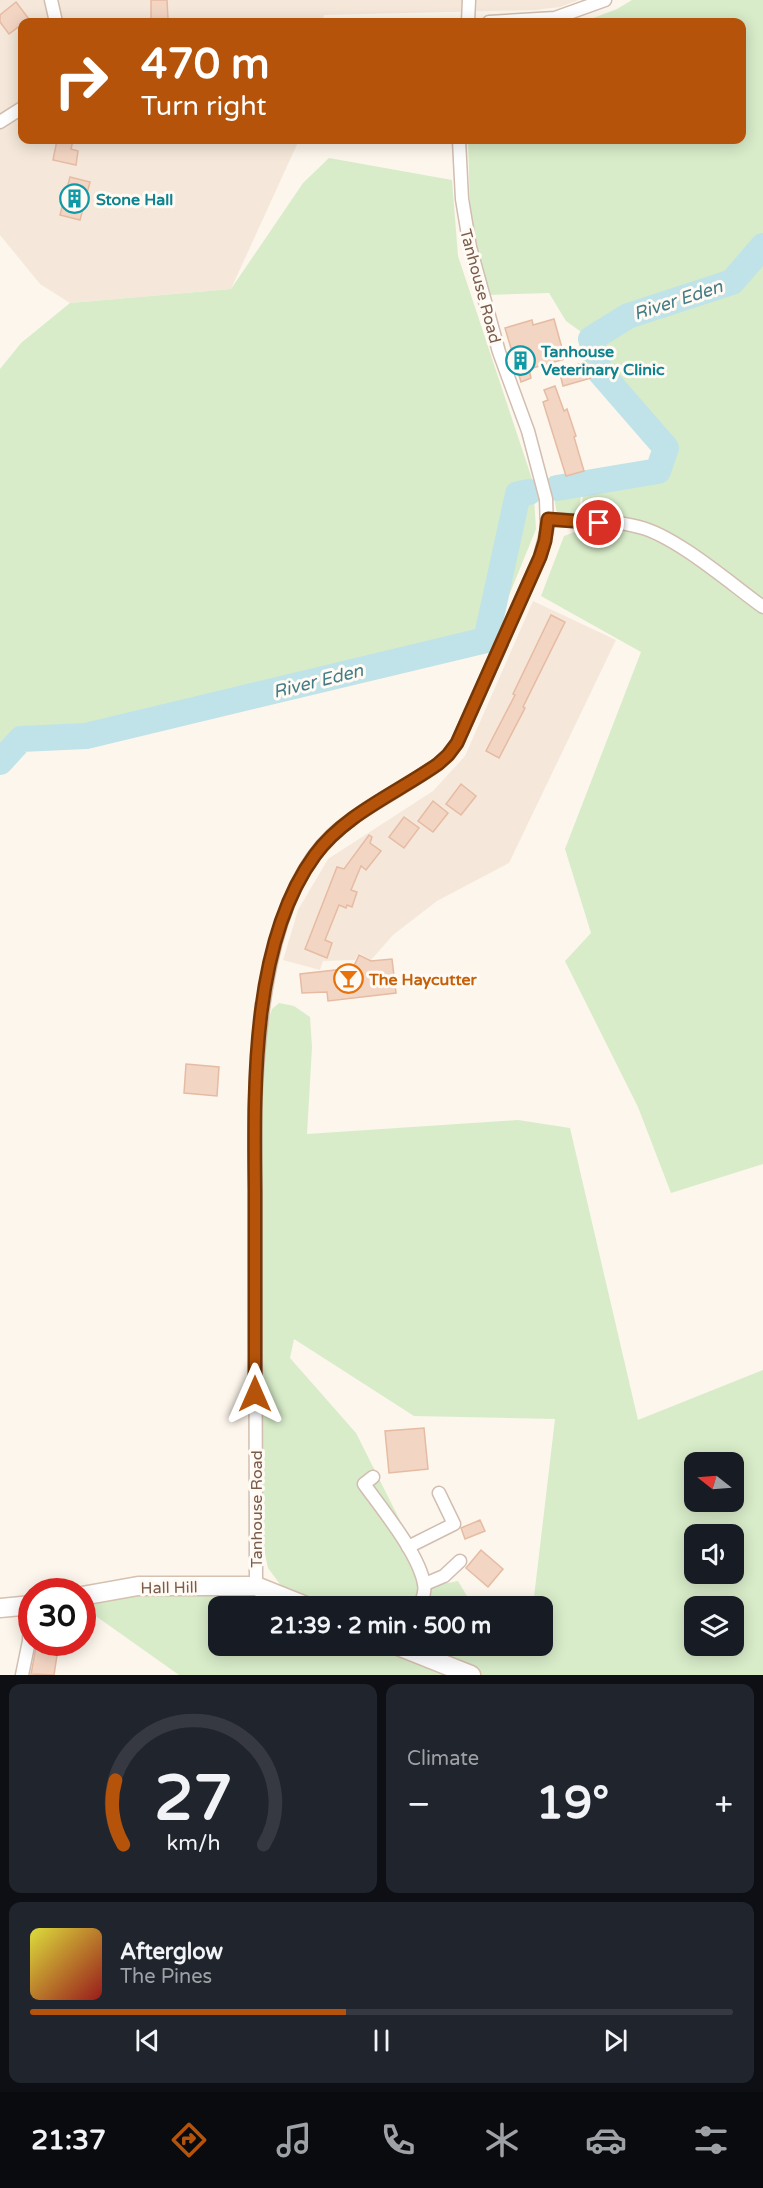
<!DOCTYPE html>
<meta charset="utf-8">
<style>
:root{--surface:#171b24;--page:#20242c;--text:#f1f3f6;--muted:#9ea1a6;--line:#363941;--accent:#b45309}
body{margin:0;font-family:"Varela Round",sans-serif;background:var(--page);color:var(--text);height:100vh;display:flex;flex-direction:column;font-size:22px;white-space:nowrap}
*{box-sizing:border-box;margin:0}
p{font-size:20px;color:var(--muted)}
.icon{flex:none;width:33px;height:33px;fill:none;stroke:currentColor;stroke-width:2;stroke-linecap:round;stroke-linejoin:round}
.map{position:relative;height:1675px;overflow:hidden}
.drawer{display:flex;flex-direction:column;gap:9px;padding:9px;background:#0d0f14;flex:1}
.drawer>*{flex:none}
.banner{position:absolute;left:18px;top:18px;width:728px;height:126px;border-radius:12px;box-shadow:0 3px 15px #0003;background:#b45309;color:#fff;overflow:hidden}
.needle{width:39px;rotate:287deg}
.tools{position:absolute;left:684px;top:1452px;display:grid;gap:12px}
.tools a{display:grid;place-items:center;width:60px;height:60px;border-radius:12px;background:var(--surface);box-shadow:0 3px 15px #0003;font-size:30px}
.speed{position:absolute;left:18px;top:1578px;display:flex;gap:12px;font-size:30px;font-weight:700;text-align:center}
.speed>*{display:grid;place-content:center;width:78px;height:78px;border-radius:50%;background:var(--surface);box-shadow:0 3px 15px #0003;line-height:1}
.speed .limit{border:9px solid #d22;background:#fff;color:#111}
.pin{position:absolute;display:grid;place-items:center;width:51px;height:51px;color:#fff;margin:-26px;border:3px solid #fff;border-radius:50%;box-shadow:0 2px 6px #0007}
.me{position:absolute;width:66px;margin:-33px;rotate:0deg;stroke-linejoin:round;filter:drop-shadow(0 0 4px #0008)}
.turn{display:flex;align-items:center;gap:21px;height:126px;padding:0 24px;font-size:27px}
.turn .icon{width:78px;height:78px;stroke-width:2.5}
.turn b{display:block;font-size:42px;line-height:51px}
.big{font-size:45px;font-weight:800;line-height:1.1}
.drawer .tile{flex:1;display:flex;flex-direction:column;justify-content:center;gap:9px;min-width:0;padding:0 21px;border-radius:12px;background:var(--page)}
.drawer .dial{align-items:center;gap:0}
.dial svg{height:156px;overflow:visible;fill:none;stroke:var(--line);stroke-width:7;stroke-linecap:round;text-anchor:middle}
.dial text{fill:var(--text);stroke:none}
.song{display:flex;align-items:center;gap:18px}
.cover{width:72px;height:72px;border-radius:9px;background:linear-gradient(135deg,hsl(60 70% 55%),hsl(0 70% 35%))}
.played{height:6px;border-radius:3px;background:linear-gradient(90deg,var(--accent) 45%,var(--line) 45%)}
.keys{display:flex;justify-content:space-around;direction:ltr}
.heat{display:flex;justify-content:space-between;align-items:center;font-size:33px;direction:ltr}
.drawer .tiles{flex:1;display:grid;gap:9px;grid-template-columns:1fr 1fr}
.tile:last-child{grid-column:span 2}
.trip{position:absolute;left:208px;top:1596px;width:345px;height:60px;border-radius:12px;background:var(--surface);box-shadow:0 3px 15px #0003;font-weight:800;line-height:60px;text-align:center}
.tabs{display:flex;height:96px;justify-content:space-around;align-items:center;background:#090b0e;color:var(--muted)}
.tabs .icon{width:42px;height:42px}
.tabs .selected{color:var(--accent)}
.tabs b{font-size:27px;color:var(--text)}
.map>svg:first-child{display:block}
.residential{fill:#f5e8da}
.green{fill:#d8ecc9;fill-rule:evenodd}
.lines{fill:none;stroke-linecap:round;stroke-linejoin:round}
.river{stroke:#bfe3e8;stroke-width:26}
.building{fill:#f3d5c3;stroke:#e6bba3;stroke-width:1.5}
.street-casing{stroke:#d1beb0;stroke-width:15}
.secondary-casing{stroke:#d6c0b0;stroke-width:21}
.street{stroke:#fff;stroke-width:12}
.secondary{stroke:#fff;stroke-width:18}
.route-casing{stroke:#753606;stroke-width:15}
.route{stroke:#b45309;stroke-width:10}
.labels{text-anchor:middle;stroke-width:6;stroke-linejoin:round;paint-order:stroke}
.culture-label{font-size:16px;font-weight:bold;fill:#0d838f;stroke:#fffaf3;text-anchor:start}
.street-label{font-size:16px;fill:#7a5c4d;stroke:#fffaf3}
.food-label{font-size:16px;font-weight:bold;fill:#c56008;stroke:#fffaf3;text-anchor:start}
.water-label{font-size:18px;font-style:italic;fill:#437c86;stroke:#fffaf3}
</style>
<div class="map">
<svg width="763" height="1675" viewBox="0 0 763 1675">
<rect width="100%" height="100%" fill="#fdf6ec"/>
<g class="residential">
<polygon points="0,0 579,0 560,7 535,10 324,15 323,22 22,22 22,140 299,140 231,289 70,303 40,284 0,235"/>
<polygon points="533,601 616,640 509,863 437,901 393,935 371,960 359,953 355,960 323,961 320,970 283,960 298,910 328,859 433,791 465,756"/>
</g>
<g class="green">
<polygon points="632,0 763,0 763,1164 671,1193 638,1107 565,961 591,933 565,849 641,652 541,596 564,536 580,530 583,493 601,482 658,471 657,437 600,372 591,339 566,321 549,293 488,295 474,242 470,211 468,140 741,140 741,22 583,22 617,9"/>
<polygon points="329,158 452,180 458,256 533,482 536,529 508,598 486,640 86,736 21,739 0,762 0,369 21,343 70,303 231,289 303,183"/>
<polygon points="550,476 583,480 578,519 558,519"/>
<path d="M279,1003L294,1006L310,1017L312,1047L307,1134L518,1120L570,1128L638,1420L763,1370V1675H179L83,1607V1596L256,1586L258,1606H219V1646H543V1606H533L555,1419L414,1416L294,1339L290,1358L356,1433L433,1586L458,1581L473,1606H259V1597L282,1587L268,1568L264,1549L260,1196L264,1056L268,1021L272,1009ZM694,1462H734V1502H694ZM694,1534H734V1574H694ZM694,1606H734V1646H694Z"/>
</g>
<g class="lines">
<g class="river">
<polyline points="557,488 658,471 666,448 600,372 591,339 628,316 732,282 763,246"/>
<polyline points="0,762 21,739 86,736 486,640 518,494 529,492"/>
</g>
</g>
<g class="building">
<polygon points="151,0 167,0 168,19 151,20"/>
<polygon points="16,2 29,19 9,34 0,22 0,15"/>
<polygon points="57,140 73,140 71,149 78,151 76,165 53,160"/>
<polygon points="70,177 90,182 80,220 60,215"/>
<polygon points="554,319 565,359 529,369 531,378 521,382 505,328 532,320 533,325"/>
<polygon points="586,362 591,378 563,386 559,370"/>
<polygon points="555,386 564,411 567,409 576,436 574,437 584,471 566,476 543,402 548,400 544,390"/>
<polygon points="551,615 565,622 523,707 525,708 499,758 486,751 515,695 513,694"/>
<polygon points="461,784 476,796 461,815 446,804"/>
<polygon points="433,801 448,813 433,832 418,821"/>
<polygon points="404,817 419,828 404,848 389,837"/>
<polygon points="369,835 372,837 370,843 381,851 366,870 361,866 351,890 357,892 352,907 347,905 346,908 339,905 325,940 332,943 327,958 305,949 337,867 344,869"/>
<polygon points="359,955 371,961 392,959 396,993 328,1001 327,992 302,993 300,974 353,968"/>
<polygon points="186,1064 219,1067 217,1096 184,1093"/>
<polygon points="424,1428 428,1469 389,1473 385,1431"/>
<polygon points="480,1520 485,1531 465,1539 461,1528"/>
<polygon points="481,1550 503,1569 488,1587 466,1568"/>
<polygon points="37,1642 59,1642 54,1675 31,1674"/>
</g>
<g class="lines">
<defs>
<g id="street">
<polyline points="51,0 56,22"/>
<polyline points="468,22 469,0"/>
<polyline points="489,22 555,18 605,0"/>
<polyline points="0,122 22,108"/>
<path d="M547,519C577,522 610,519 639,527C676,536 731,584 763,607"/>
<path d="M373,1477L364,1484C382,1509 419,1554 424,1584C426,1592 422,1599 420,1606"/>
<polyline points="408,1547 454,1524 439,1493"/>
<polyline points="425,1584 444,1576 460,1561"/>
<path d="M256,1586L255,1109C258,1026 268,895 332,835C361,808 405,788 438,764L448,755L457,743L540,557L547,530L546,499L528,431L499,352L470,247L462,199L459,140"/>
<polyline points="22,1675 29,1641 31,1605"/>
</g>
<g id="secondary">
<polyline points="82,1596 138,1586 256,1586 306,1606"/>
<polyline points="0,1608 32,1605"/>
<polyline points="398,1646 471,1675"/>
</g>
</defs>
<use href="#street" class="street-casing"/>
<use href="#secondary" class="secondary-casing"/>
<use href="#street" class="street"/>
<use href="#secondary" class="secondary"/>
</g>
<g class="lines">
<defs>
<path id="route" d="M255,1394C255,1326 255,1258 255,1190C254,1087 251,942 315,855C345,814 397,793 438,764L448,755L457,743L540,557L545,541L548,519L599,523"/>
</defs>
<use href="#route" class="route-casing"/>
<use href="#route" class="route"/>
</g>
<defs>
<symbol id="building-ring" viewBox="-11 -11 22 22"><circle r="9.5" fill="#fffaf3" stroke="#0f9aa8" stroke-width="1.5"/><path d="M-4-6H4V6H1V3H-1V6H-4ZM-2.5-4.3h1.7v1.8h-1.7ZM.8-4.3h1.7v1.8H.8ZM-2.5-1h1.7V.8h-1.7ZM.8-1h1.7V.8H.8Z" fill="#0f9aa8"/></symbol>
<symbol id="bar-ring" viewBox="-11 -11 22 22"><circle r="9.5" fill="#fffaf3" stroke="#e8710a" stroke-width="1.5"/><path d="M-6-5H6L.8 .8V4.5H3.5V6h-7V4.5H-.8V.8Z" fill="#e8710a"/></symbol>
</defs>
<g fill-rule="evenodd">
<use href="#building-ring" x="58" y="182" width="33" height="33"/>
<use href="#building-ring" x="504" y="344" width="33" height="33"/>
<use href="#bar-ring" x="332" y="962" width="33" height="33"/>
</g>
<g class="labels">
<g class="culture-label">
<text x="96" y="205">Stone Hall</text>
<text x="541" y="357">Tanhouse<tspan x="541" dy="18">Veterinary Clinic</tspan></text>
</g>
<g class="street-label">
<text transform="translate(481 286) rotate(75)" y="6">Tanhouse Road</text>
<text transform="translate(256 1509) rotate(-90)" y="6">Tanhouse Road</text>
<text transform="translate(169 1587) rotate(-1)" y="6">Hall Hill</text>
</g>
<g class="food-label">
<text x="369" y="985">The Haycutter</text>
</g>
<g class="water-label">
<text transform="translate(678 300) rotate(-18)" y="6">River Eden</text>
<text transform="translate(318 681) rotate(-14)" y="6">River Eden</text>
</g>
</g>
</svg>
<div class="tools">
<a><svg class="needle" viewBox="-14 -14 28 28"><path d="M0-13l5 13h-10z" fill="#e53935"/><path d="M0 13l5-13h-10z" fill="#9ea1a6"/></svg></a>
<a><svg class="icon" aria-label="sound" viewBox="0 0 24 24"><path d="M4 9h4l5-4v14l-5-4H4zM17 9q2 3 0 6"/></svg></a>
<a><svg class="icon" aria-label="layers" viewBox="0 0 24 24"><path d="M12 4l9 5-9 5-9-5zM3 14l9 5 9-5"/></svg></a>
</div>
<div class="speed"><div class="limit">30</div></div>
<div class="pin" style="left:599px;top:523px;background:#d93025"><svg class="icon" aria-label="arrive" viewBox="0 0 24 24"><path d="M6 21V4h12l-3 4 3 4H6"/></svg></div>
<svg class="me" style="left:255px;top:1394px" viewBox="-20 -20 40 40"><path d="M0-17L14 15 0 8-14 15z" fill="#b45309" stroke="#fff" stroke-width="4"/></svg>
<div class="trip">21:39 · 2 min · 500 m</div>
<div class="banner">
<div class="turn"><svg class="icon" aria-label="right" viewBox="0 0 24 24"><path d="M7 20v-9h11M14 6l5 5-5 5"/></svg><div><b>470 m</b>Turn right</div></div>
</div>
</div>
<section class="drawer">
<div class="tiles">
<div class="tile dial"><svg viewBox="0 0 100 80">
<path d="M14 69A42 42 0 1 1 86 69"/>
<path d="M14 69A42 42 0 0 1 10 36" stroke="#b45309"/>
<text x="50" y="56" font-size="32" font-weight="700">27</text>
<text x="50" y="72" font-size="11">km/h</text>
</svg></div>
<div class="tile"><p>Climate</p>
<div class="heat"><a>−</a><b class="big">19°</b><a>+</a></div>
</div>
<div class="tile">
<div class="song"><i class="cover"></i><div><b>Afterglow</b><p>The Pines</p></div></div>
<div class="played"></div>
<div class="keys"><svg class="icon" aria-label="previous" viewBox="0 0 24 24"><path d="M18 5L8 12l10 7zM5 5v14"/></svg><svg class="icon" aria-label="pause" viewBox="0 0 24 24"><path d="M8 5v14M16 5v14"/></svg><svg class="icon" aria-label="next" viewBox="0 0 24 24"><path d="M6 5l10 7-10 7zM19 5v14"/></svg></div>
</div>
</div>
</section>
<nav class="tabs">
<b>21:37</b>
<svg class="icon selected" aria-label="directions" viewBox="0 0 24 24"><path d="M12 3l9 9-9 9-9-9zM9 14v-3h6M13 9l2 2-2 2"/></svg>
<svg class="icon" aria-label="music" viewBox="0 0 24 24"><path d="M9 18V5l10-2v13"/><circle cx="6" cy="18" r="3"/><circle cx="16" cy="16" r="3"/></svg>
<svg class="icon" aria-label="phone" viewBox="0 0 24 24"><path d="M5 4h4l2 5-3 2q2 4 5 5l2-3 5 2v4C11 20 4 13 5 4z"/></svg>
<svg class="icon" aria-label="climate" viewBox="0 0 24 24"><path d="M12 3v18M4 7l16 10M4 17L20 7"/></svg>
<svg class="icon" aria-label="car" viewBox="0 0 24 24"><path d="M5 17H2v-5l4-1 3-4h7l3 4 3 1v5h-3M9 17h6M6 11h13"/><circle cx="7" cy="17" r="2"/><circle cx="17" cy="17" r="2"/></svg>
<svg class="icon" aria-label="filters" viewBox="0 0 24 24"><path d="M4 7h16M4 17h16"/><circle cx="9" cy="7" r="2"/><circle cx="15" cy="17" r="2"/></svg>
</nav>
